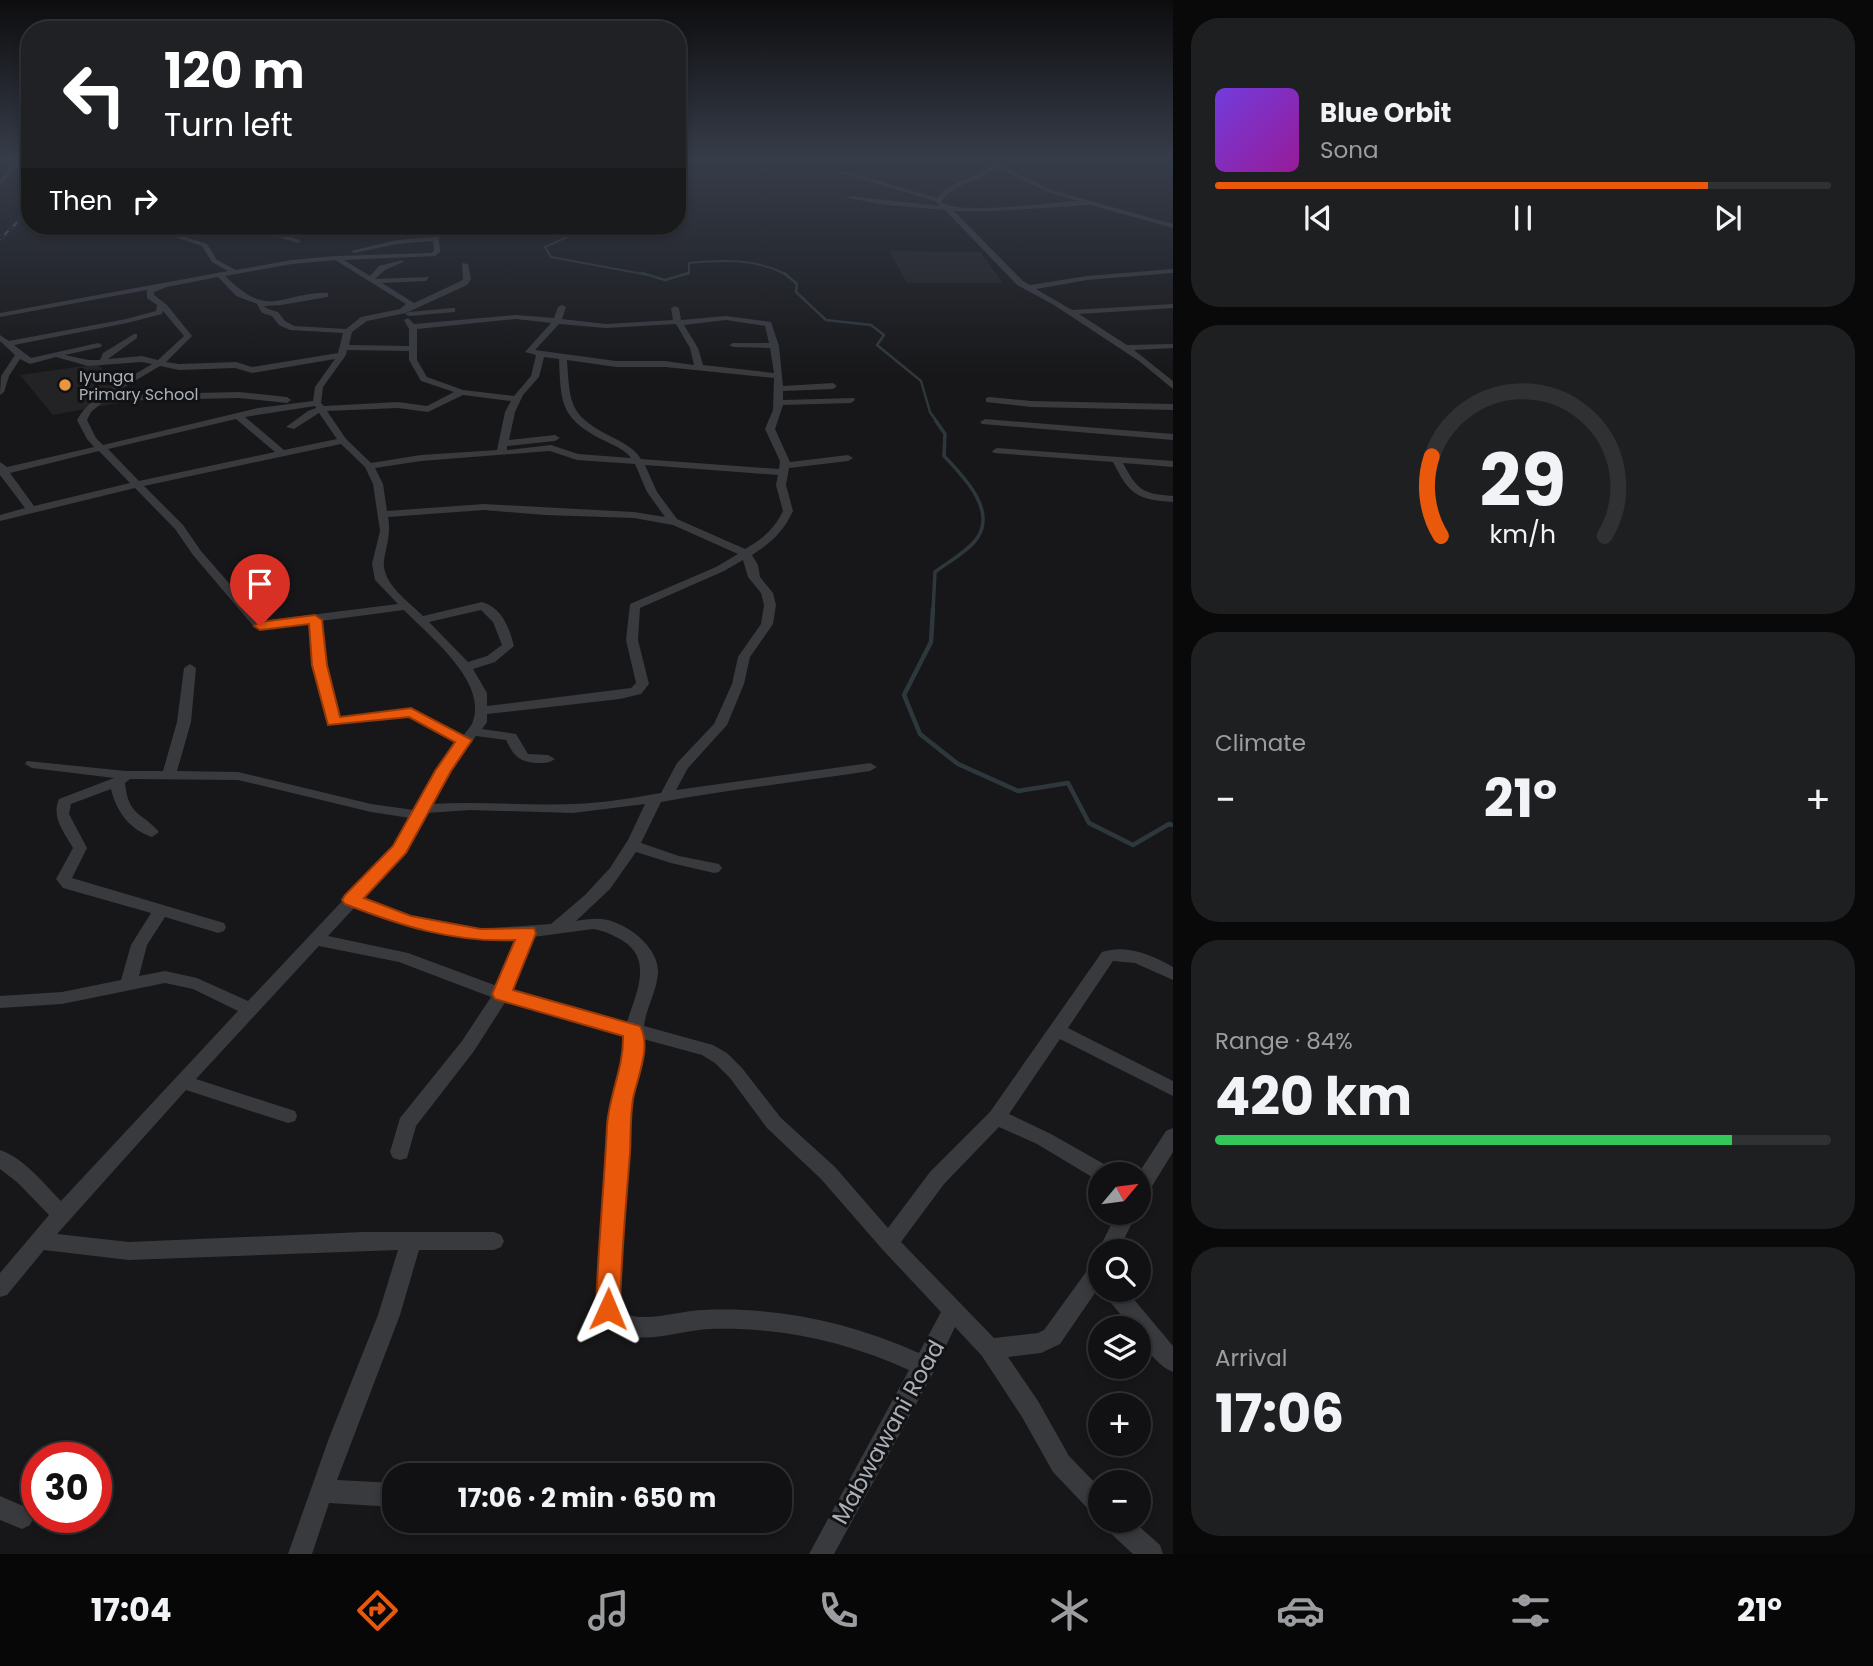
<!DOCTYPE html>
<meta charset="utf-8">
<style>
:root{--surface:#111113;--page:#1e1f21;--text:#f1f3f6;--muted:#9c9da0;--line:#303133;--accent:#ea580c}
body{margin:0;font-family:Poppins,sans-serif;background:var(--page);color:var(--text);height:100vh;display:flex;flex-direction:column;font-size:26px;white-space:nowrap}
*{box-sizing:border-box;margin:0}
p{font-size:23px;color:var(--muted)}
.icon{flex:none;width:38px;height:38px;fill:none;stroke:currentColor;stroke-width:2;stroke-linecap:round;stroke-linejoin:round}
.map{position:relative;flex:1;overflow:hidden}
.side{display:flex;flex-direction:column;gap:18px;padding:18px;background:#09090a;width:700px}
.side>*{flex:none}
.top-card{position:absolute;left:21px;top:21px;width:665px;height:214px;border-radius:28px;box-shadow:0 4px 10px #0003,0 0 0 2px var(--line);background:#202124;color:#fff;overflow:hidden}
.needle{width:46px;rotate:61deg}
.controls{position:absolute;left:1088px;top:1162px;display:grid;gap:14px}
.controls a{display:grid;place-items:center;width:63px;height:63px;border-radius:50%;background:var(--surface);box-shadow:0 4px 10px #0003,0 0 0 2px var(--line);font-size:35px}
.speed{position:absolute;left:21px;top:1442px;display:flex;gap:14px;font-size:35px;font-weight:700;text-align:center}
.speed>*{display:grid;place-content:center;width:91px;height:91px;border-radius:50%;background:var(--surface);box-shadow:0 4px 10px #0003,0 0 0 2px var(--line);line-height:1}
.speed .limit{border:10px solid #d22;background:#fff;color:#111}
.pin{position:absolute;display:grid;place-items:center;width:60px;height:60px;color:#fff;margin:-72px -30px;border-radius:50% 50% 50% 0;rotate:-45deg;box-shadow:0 0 7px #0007}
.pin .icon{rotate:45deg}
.me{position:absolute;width:77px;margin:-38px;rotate:1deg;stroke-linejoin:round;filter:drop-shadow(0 0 5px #0008)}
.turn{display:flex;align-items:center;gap:24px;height:147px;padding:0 28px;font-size:32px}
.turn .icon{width:91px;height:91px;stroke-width:2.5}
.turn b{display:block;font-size:49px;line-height:60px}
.then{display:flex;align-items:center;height:66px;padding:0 28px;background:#0003;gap:14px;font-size:26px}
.big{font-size:52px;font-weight:700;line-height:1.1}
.side .card{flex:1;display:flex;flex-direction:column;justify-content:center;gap:10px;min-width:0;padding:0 24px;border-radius:28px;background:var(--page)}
.side .dial{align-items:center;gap:0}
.dial svg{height:182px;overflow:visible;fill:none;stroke:var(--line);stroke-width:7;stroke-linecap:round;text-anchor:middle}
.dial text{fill:var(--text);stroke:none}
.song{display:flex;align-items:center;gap:21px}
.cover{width:84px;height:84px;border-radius:10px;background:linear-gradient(135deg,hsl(260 70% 55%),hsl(300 70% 35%))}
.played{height:7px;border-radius:4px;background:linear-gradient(90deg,var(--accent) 80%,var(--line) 80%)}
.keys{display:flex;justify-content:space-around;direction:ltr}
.heat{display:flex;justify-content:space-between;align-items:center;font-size:38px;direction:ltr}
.charge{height:10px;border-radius:5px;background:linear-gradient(90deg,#34c759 84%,var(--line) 0)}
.trip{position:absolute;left:382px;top:1463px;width:410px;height:70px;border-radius:28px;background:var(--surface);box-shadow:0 4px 10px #0003,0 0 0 2px var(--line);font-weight:700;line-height:70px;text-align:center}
.tab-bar{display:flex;height:112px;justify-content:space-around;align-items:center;background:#070708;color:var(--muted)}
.tab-bar .icon{width:49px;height:49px}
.tab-bar .active{color:var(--accent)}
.tab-bar b{font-size:32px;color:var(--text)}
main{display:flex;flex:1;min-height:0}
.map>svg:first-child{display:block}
.built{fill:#232326}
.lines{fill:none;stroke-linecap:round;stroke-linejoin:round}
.stream-far3{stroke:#2e383c;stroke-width:2}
.stream-far2{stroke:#2e383c;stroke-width:2.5}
.stream-far1{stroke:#2e383c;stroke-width:3.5}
.stream{stroke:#2e383c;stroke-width:4.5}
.minor{fill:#383a3e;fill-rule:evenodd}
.rail-casing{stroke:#4d5054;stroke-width:2.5}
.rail{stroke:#121214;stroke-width:2;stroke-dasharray:6;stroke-linecap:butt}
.route{fill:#ea580c;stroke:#983908;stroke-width:2}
.poi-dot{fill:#e69641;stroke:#121214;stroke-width:2.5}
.labels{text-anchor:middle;stroke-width:6;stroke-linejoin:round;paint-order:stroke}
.far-poi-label{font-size:16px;fill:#aab0b8;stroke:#121214;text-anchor:start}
.near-street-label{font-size:23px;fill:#aab0b8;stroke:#121214}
</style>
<main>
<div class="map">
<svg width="1173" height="1554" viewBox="0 0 1173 1554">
<rect width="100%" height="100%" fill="#171719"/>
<g class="built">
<polygon points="889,251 980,252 1003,283 907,283"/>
<polygon points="98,364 129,401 53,415 20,375"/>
</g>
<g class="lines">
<g class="stream-far3">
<polyline points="568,226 567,237 545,247 551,257 648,275"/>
<path d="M683,275L689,273V263C723,260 756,258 787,275"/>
</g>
<g class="stream-far2">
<polyline points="642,273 665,280 689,273"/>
<polyline points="784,273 797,284 796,292 826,320 871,325 884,335 877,345 921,381 930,412 937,422"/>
</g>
<path class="stream-far1" d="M933,611L935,572C948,562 964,554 975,541C999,512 964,477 944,456L945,434L936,421"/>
<polyline class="stream" points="933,609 931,642 904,695 920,734 958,764 1018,791 1068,783 1089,823 1133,845 1169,824 1173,825"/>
<g class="minor">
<polygon points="17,159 23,159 0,186 0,180"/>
<path d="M996,159H1001L998,164L1051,190L1173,224V228L1091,205L995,211H954L1023,281L1030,285L1087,276L1173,269V273L1087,280L1036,289L1072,310L1173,304V308L1079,314L1127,345L1173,344V348L1134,350L1173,381V389L1139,361L1054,305L1017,285L945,210L886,205L847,198L850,196L940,206L935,201L839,172L844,171L937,198C952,178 981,180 996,159ZM996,167L1047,192L1078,201C1049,202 962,216 941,202C953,183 980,182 996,167Z"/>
<path d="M142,226H151L207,244L217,260L236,270L292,260L336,256L431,253L434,251L433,241L397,244L354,253L351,251L397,240L434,237L441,226H447L439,239L440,252L435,256L344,260L370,276L379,266L403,260V262L385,270L375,279L429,277L426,281L382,283L414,303L461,281L463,279L462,263L468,264L471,279L467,285L406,313L367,321L352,332L349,345L409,346V329L404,320L408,318L414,324L516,315L554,318L558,307L562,305L566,307L562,319L606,324L673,320L671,308L675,306L679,308L681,320L726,316L771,322L779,346L783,386L833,383L837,386L833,389L783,391V400L854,398L855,400L851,403L783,405L775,429L790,462L848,455L853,458L848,461L789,468L786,485L793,511C783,532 771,543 752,555L758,565L760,577L773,593L776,605L773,624L750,657L744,684L727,725L688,768L676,790L870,763L877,767L870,771C800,782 730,789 661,802L641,843L679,856L719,864L722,868L719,872L714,873L671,863L636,852L610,889L576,921C588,919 602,917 614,922C634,929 659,950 658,973C657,991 646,1008 644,1026L713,1045L727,1053L742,1068L781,1118L835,1167L888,1228L930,1172L990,1112L1102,952C1128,944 1151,955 1173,967V980L1135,963L1113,961L1068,1028L1173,1081V1096L1060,1039L1009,1114L1051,1134L1111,1168L1114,1174H1101V1181L1097,1180L1037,1144L999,1127L944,1184L901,1242L994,1338L1038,1333L1044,1330L1094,1261L1101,1258V1284L1060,1344L1041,1353L1008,1357L1038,1401L1069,1456L1101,1489V1518L1093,1514L1053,1472L1022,1417L982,1356L955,1327L933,1373L834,1554H809L909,1370C845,1341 781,1327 710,1329C683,1330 652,1343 625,1335C604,1329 598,1316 597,1295L609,1150V1124L618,1076L625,1055L626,1034L506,1001L474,1051L416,1126L407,1158L400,1160L393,1158L390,1152L400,1118L462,1041L491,997L399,962L319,946L196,1079L295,1111L297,1116L295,1121L288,1123L186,1090L57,1234L129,1242L363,1232H494L501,1235L504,1241L501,1247L494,1250H419L400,1315L337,1480L394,1483V1507L329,1503L312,1554H288L329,1438L378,1315L398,1250L129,1260L44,1250L7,1295L0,1297V1273L49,1215L18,1183L0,1169V1150C24,1158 43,1183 61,1201L238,1011L193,989L165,983L62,1004L0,1008V996L62,992L121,980L131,945L151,913L63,888L56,879L73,848C64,832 51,817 59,799L114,778L32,768L25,764L27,761L126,771H163L177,722L184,668L190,664L196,668L191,722L177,771L238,772L371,804L414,810L436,771L458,742L409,717L328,725L314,665L309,622L255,628L193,555L175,529L135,488L0,521V515L25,508L0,475V462L7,467L94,447L87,439L77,420C94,391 126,381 152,364L142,362L88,366L56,357L30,364L20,359L9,376L4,392L0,395L1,376L15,355L0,341V335L9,341L126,319L156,311L157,305L147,298V290L0,317V313L228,271L212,262L202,246ZM335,260L406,304L400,309L361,317L346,329L294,326L285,321L278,312L268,309L264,306L281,305L328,297V293C278,292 271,321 225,276L292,264ZM218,277L236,296L257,304L262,313L272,316L279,325L290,330L343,333L338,353L252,367L236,362L179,364L166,362L192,336L167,305L154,295V292L167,287ZM163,311L184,336L158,360L142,356L108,359L137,338V334H134L103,353L100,360H88L65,355L101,347L102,345L98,343L31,358L14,345L127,323L162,314ZM516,319L551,323L525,352L536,355L531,376L514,396L463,390L427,377L417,360V329ZM726,320L765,326L769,343H733L729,345L733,347L770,348L774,373L703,365L698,348L684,325ZM559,324L606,328L676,324L690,348L694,365L665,361H616L535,350ZM347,350L409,351V360L421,381L454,392L427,406L398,402L324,406L321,403L323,387L346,355ZM544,357L559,359C561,403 560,418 603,440C613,445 624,449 631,458L578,454L551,445L507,450V446L555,441L560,438L555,435L509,440L515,412L523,395L539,377ZM335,359L315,387L313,401L258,408L103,445L96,438L87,420L91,412L104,401L239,398L287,403L291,400L287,397L239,392L111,395L160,366L179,370L235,368L252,373ZM567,360L616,367H665L774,378L773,410L765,429L780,461L779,469L641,459C633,447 623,443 610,436C569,415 570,403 567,360ZM463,395L511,401L505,412L497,450L421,455L371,463L346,439L327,411L398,408L428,412ZM315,406L316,408L308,411L286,427L294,429L319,413L337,439L284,450L245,417ZM236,419L275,452L139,481L108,449ZM341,444L365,467L373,484L380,531L372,564L375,580L398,604L262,621L201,551L183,525L144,486ZM99,451L130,483L34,506L10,473ZM550,451L577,460L635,464L647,492L665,517L634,512L484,504L387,511L383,484L375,468L421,461ZM645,465L778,475L776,485L783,511C774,529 763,539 745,549L677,519L657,492ZM484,510L545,515L634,518L673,525L738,554L716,567L630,604L626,640L636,683L631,688L487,706V693L473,669L495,662L514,646C509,627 502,608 482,602L423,616C408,601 381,583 384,560C387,544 391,532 388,517ZM743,560L748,577L761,593L764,605L761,624L738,657L732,684L714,724L677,763L661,793C632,798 603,803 574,804C527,806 480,801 432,804L450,772L476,736L506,740C514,756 519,762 538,763C546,763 549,763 555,759L548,755L528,754L516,734L482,729L487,722V714L620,699L641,694L649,684L638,640L640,608L724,571ZM404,610C429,636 487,681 473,721C472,726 466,731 464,735L411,709L339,717L326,665L321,621ZM481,610L493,622L502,645L487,656L468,662L429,622ZM130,779L238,780L371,812L410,818L394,846L248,1001L197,978L165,971L139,976L147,945L165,917L218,933L224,931L226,927L224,923L72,878L87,848L69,814L71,804L111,789C116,811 130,830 152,837L159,832C142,812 128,816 125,783ZM645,804L628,840L610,868L585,895L551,924L481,929L410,916L363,898L405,852L427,813L470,810L573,813ZM355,907C408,927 459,942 516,939L497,986L408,953L328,936ZM593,929C605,931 613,935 623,941C654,960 635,996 627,1022L512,991L533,937ZM643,1039L702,1055L715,1063L730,1078L767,1128L821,1179L882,1249L941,1312L919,1353C849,1322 780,1307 704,1310C681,1310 637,1326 620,1310L619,1295L629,1150L627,1124L636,1076L643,1055Z"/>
<path d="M253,226C261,226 293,237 301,241L298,243L263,233Z"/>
<polygon points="350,226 364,226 305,237 302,235"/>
<polygon points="452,308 455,308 455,312 409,316 405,314 409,312"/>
<polygon points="989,397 1031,401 1173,404 1173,410 1031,407 986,402 986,398"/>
<polygon points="985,419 1173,434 1173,440 982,424 980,422"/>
<path d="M997,448L1173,461V467L1123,463C1137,490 1143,494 1173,496V502C1137,500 1129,494 1113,462L994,453L992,451Z"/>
<polygon points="1173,1128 1173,1152 1146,1196 1139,1198 1138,1174 1166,1131"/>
<polygon points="1117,1213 1137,1213 1118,1251 1101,1251 1101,1257 1098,1251"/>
<path d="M1103,1290H1126L1173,1346V1372C1159,1367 1139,1344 1139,1328H1132L1106,1297Z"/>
<polygon points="0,1496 30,1509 34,1517 30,1525 22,1529 0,1520"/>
<polygon points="1104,1521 1133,1521 1160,1545 1163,1554 1133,1554 1107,1530"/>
</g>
<defs>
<polyline id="rail" points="0,239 30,210"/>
</defs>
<use href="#rail" class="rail-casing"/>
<use href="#rail" class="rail"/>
</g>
<linearGradient id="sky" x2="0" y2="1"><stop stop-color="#0d0d0e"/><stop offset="0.42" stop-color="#363c49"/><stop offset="1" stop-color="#363c49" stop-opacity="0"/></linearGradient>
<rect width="1173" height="376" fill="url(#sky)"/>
<path class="route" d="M315,615L322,620L327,665L340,717L411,708L472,740L451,771L406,853L364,898L411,916L481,929L534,928L536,933L513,990L640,1026C652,1047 637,1078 633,1099C630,1118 631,1135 630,1153C626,1205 621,1257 620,1309L617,1317L608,1320L600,1317L596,1309C598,1248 604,1187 607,1126C609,1095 624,1067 623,1036L495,999L492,994L515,940C455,943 401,926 345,904L342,900L345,895L393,846L435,771L455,742L409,717L328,725L312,665L309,624L260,630L254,626L260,622Z"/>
<circle class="poi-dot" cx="65" cy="385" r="7"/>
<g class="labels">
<g class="far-poi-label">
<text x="79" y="382">Iyunga<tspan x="79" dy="18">Primary School</tspan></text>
</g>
<g class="near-street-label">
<text transform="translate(888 1432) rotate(-61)" y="8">Mabwawani Road</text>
</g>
</g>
</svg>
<div class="controls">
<a><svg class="needle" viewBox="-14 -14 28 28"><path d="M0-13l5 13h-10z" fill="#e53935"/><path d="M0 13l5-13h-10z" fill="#9c9da0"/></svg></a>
<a><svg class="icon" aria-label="search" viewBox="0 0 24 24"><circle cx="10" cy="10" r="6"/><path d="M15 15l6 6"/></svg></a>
<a><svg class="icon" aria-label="layers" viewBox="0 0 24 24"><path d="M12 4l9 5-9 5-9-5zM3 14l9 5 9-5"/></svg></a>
<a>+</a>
<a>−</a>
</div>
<div class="speed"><div class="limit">30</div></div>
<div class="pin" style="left:260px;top:626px;background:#d93025"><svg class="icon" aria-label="arrive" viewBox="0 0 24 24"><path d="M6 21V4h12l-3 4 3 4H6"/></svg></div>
<svg class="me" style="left:608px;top:1309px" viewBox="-20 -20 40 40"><path d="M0-17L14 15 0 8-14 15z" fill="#ea580c" stroke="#fff" stroke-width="4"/></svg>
<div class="trip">17:06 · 2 min · 650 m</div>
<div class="top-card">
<div class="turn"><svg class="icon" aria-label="left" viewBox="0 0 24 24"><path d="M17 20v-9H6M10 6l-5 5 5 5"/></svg><div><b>120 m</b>Turn left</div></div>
<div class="then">Then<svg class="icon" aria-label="right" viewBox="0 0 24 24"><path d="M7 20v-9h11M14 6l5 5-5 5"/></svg></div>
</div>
</div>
<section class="side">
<div class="card">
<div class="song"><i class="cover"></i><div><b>Blue Orbit</b><p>Sona</p></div></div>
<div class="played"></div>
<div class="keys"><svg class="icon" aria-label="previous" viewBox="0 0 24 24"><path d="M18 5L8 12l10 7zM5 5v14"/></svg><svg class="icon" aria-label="pause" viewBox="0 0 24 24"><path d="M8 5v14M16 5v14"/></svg><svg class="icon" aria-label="next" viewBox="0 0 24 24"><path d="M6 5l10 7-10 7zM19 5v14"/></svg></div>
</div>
<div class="card dial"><svg viewBox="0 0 100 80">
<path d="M14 69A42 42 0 1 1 86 69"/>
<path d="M14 69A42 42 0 0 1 10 34" stroke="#ea580c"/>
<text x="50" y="56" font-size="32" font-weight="700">29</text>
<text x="50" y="72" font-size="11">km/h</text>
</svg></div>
<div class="card"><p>Climate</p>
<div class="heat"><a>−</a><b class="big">21°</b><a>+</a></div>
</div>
<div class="card"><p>Range · 84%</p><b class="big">420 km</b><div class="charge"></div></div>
<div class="card"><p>Arrival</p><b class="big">17:06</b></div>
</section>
</main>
<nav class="tab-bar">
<b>17:04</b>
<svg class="icon active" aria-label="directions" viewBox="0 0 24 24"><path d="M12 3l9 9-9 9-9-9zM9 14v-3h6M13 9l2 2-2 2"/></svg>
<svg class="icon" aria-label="music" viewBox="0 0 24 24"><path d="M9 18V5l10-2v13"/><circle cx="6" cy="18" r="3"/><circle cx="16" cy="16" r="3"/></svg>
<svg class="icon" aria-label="phone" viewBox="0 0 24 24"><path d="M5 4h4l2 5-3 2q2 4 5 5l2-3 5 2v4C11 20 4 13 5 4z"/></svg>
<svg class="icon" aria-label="climate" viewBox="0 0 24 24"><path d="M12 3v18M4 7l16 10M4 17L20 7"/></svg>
<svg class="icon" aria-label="car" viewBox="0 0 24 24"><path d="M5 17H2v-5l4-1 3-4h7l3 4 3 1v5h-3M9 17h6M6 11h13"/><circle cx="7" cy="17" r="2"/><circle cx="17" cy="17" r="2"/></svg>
<svg class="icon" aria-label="filters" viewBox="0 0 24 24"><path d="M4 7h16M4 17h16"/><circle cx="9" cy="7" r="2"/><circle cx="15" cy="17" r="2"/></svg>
<b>21°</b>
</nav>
